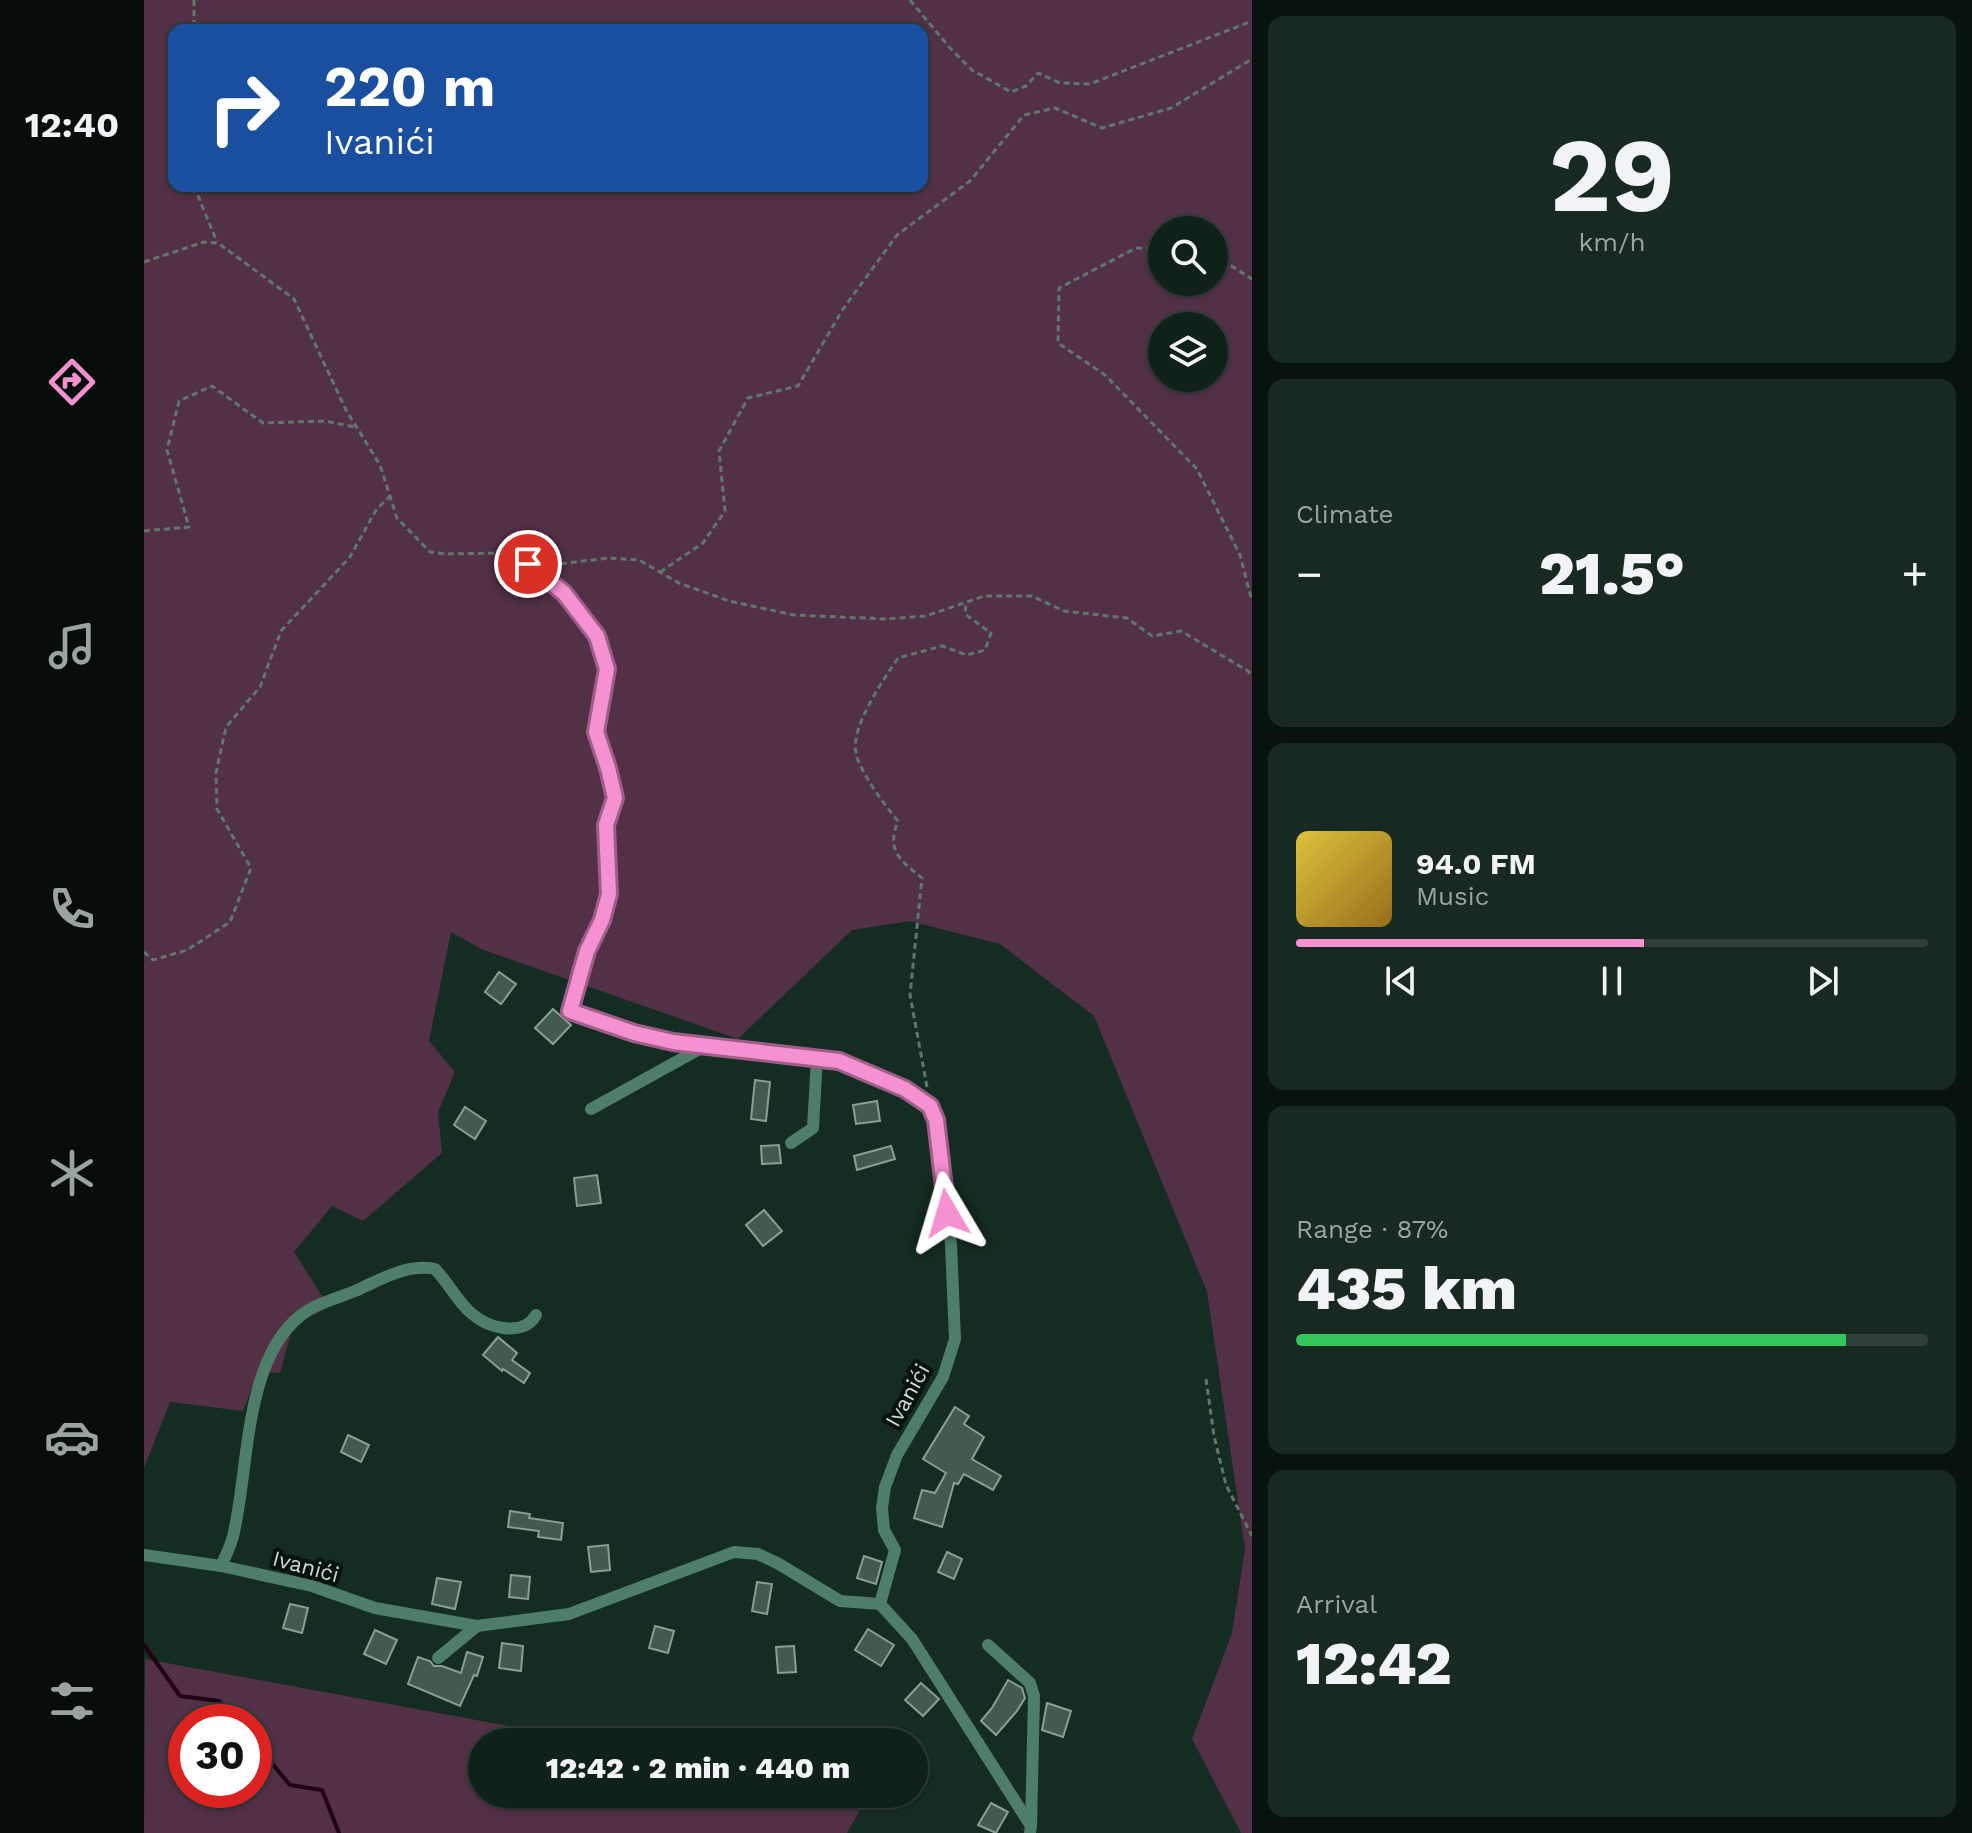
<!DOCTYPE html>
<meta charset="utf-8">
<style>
:root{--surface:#0f2119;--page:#182922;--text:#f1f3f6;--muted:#9ba3a2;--line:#2f3e38;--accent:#f590d1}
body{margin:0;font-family:"Work Sans",sans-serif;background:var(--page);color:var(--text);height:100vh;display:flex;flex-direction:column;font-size:30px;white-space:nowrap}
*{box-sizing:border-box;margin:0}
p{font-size:26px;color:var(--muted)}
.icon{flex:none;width:44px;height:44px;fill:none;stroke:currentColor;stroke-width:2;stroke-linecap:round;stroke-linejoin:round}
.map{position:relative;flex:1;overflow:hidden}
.side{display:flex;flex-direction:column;gap:16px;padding:16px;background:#08120e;width:720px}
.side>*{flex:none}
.banner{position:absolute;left:24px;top:24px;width:760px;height:168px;border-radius:16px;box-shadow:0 2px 6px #0004,0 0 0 2px var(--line);background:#1a4fa0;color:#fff;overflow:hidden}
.buttons{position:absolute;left:1004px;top:216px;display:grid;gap:16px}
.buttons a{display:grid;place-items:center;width:80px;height:80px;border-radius:50%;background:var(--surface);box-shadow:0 2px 6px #0004,0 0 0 2px var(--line);font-size:40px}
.speed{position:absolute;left:24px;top:1704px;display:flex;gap:16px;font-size:40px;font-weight:700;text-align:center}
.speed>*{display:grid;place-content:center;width:104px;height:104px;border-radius:50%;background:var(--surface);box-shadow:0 2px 6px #0004,0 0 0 2px var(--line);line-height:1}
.speed .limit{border:12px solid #d22;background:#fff;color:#111}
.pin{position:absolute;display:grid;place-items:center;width:68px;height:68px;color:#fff;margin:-34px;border:4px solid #fff;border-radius:50%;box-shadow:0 2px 8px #0007}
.me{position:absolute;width:88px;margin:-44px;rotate:353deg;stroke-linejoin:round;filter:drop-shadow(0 0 6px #0008)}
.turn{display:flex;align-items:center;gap:28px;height:168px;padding:0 24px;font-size:36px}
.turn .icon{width:104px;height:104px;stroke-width:2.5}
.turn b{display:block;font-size:56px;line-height:68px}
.big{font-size:60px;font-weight:800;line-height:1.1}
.side .tile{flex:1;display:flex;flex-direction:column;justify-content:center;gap:12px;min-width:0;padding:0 28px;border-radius:16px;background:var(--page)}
.side .dial{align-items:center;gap:0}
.dial b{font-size:104px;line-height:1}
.song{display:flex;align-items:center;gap:24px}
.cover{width:96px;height:96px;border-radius:12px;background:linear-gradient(135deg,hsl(50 70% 55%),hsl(40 70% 35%))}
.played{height:8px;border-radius:4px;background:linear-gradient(90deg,var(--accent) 55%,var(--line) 55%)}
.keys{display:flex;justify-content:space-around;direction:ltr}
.heat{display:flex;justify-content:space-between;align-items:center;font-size:44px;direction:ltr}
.charge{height:12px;border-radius:6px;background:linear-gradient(90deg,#34c759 87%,var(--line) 0)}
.trip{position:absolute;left:324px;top:1728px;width:460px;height:80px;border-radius:40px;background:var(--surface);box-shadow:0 2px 6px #0004,0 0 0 2px var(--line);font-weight:800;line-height:80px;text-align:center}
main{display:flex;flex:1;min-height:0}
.tabs{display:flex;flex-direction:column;width:144px;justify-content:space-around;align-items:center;background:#060d0a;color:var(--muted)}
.tabs .icon{width:56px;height:56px}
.tabs .active{color:var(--accent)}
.tabs b{font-size:36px;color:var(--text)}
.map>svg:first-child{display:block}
.green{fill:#523045;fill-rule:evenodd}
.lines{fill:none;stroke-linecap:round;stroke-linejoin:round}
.stream{stroke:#1f0015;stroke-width:4}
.building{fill:#425b4e;stroke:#86a193;stroke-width:2}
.path{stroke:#61766c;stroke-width:3;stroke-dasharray:6 4;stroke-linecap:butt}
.street{stroke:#4e7e67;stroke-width:12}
.route-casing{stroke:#9f5e88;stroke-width:20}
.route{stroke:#f590d1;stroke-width:14}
.labels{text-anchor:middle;stroke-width:8;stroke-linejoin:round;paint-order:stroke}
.street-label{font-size:22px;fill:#ccdbd3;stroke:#08120d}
</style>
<main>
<nav class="tabs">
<b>12:40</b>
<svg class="icon active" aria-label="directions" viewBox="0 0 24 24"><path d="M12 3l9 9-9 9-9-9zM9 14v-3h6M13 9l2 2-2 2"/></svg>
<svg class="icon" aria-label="music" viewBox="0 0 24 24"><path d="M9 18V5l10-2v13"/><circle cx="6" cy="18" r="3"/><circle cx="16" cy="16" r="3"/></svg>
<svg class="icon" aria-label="phone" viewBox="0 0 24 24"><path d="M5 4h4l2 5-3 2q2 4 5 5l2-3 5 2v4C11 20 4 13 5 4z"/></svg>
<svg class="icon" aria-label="climate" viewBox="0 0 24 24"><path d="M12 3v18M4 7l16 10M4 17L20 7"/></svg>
<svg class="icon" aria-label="car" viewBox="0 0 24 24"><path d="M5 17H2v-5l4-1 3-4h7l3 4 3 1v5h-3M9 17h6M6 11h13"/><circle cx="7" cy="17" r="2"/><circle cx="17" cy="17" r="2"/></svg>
<svg class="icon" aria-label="filters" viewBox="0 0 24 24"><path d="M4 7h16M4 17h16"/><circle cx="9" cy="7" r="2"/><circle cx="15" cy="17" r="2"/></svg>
</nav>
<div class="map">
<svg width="1108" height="1833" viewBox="0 0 1108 1833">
<rect width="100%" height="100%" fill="#142c21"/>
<g class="green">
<path d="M0,0H1108V1833H1097L1048,1739L1088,1633L1101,1549L1063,1292L950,1016L856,944L766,921L708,930L594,1039L337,949L307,932L285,1041L311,1072L294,1112L298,1153L219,1221L188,1206L150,1252L185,1307L149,1326L136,1373L114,1372L99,1411L26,1402L0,1468ZM30,30H778V186H30ZM1018,230H1070V282H1018ZM1018,326H1070V378H1018Z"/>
<path d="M1,1659L451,1742H338V1794H704L719,1804L703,1833H0ZM42,1722H110V1790H42Z"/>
</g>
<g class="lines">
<g class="stream">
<polyline points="0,1645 36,1696 75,1701 93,1722"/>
<polyline points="110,1742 146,1785 178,1790 195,1833"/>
</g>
</g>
<g class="building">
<polygon points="355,972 372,984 357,1004 341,992"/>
<polygon points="409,1009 427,1025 409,1044 391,1028"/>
<polygon points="611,1080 626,1082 622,1121 607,1119"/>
<polygon points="733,1101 736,1121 712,1124 709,1105"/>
<polygon points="321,1107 342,1121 331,1139 310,1125"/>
<polygon points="635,1145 637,1163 618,1164 617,1146"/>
<polygon points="747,1146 751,1159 713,1170 710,1156"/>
<polygon points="453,1175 457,1203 433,1206 430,1178"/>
<polygon points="620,1210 638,1231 619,1246 602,1225"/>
<polygon points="354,1337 373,1353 368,1360 386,1373 380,1383 359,1369 358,1371 339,1355"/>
<polygon points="811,1407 825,1416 820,1424 840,1437 828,1459 857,1476 849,1490 820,1474 814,1484 810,1483 798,1527 770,1518 778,1490 791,1493 802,1473 779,1459"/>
<polygon points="204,1435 225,1445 217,1462 197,1452"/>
<polygon points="366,1511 386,1514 385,1518 419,1523 417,1540 394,1537 395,1531 364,1527"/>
<polygon points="464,1545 466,1570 447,1572 444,1547"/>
<polygon points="803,1552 818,1559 810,1579 794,1572"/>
<polygon points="720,1556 738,1562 732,1584 713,1578"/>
<polygon points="367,1575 386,1577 384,1599 365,1597"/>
<polygon points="293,1578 317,1582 311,1609 288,1604"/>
<polygon points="613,1582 628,1584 623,1614 608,1611"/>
<polygon points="146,1604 164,1608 158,1633 139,1628"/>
<polygon points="511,1626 530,1631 524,1653 505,1648"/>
<polygon points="724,1629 750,1645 737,1666 711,1650"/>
<polygon points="231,1630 253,1640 242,1664 220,1654"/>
<polygon points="358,1643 379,1646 377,1671 355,1668"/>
<polygon points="650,1646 652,1672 634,1673 632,1647"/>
<polygon points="323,1652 339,1657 333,1676 330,1675 316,1706 264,1684 274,1657 286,1661 290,1666 298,1666 317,1673"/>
<polygon points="864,1680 878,1688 881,1698 873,1711 852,1735 837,1721 848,1708"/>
<polygon points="777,1683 795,1699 779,1716 761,1700"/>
<polygon points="903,1703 927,1711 919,1737 898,1730"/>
<polygon points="847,1803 864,1812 852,1833 834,1825"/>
</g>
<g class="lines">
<g class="path">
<polyline points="50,0 50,30"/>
<polyline points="766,0 806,48 828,70 867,92 882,86 894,73 916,83 946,84 1108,21"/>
<path d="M30,81C22,98 23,118 30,136"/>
<polyline points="50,186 73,242"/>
<polyline points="1018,249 992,248 915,288 914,343 961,375 1053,469 1096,555 1108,601"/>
<polyline points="1070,255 1108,279"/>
<polyline points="0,262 60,242 74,243 150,299 202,410 236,465 253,518 286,552 302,554 357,553 372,559"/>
<polyline points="0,531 45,527 23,450 35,401 68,386 119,423 181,421 211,427"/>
<polyline points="407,565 464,558 495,560 535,583 585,601 650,615 742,619 782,616 840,596 888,596 920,611 983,618 1008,636 1037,631 1104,671 1108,676"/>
<polyline points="516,572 559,543 581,511 575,451 604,398 654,386 699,309 753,235 826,181 880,115 911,108 958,128 1027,108 1108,59"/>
<polyline points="0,952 9,960 43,950 86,922 107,868 73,809 72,773 82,727 116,687 137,631 206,557 232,510 247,495"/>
<path d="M783,1087L766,995L778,878C756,860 742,851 754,821C742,807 715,771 712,753C706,727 740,679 754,658L798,646L823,655L841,650L847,633L821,614L822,602"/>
<polyline points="1062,1379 1070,1436 1082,1485 1108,1536"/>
</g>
<g class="street">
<polyline points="384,564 420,593 453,636 463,669 453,711 452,732 464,768 471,798 462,825 465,894 458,920 443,951 426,1011 490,1033 529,1042 695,1061 761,1089 786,1106 792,1120 807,1244 811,1339 799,1377 753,1455 741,1487 738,1508 740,1530 751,1550 736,1604"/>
<polyline points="447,1109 559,1047"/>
<polyline points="647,1143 669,1128 673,1058"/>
<polyline points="0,1555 77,1566 168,1586 231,1608 333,1626 425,1614 590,1552 614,1554 635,1564 696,1601 736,1604 768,1639 887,1826 886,1833"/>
<path d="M77,1566C82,1555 88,1544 90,1532C105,1467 100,1361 156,1316C170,1304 194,1298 211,1291C236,1280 263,1263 291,1269C304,1282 313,1301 327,1313C344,1328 379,1338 392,1315"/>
<polyline points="844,1645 886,1683 890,1696 887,1826"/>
<polyline points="294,1658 333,1626"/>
</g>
</g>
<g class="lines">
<defs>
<polyline id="route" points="384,564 420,593 453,636 463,669 452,732 464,768 471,798 462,825 465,894 458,920 443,951 426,1011 490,1033 529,1042 695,1061 761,1089 786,1106 792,1120 803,1213"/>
</defs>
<use href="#route" class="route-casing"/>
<use href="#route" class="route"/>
</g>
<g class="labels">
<g class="street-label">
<text transform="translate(763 1395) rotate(-61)" y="8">Ivanići</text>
<text transform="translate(162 1566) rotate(15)" y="8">Ivanići</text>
</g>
</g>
</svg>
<div class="buttons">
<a><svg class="icon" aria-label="search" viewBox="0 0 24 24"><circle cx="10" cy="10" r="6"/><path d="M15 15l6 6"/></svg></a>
<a><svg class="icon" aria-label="layers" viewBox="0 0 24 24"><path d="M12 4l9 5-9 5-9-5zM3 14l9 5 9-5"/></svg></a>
</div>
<div class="speed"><div class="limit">30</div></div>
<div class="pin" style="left:384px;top:564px;background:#d93025"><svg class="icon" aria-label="arrive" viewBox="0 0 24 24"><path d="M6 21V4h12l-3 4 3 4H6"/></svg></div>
<svg class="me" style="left:803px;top:1213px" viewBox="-20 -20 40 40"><path d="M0-17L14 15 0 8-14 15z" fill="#f590d1" stroke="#fff" stroke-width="4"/></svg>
<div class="trip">12:42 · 2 min · 440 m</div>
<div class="banner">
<div class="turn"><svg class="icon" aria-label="right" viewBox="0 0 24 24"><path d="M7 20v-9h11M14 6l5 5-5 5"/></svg><div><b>220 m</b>Ivanići</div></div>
</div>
</div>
<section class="side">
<div class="tile dial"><b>29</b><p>km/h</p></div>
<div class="tile"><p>Climate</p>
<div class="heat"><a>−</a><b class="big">21.5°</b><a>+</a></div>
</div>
<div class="tile">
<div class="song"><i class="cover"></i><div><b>94.0 FM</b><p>Music</p></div></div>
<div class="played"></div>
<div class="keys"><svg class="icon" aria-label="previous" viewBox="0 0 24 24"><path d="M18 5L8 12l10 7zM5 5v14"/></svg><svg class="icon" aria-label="pause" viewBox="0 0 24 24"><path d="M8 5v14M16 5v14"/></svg><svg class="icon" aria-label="next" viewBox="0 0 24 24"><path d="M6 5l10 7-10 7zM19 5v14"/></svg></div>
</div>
<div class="tile"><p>Range · 87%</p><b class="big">435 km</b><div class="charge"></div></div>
<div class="tile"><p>Arrival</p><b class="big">12:42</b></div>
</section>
</main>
